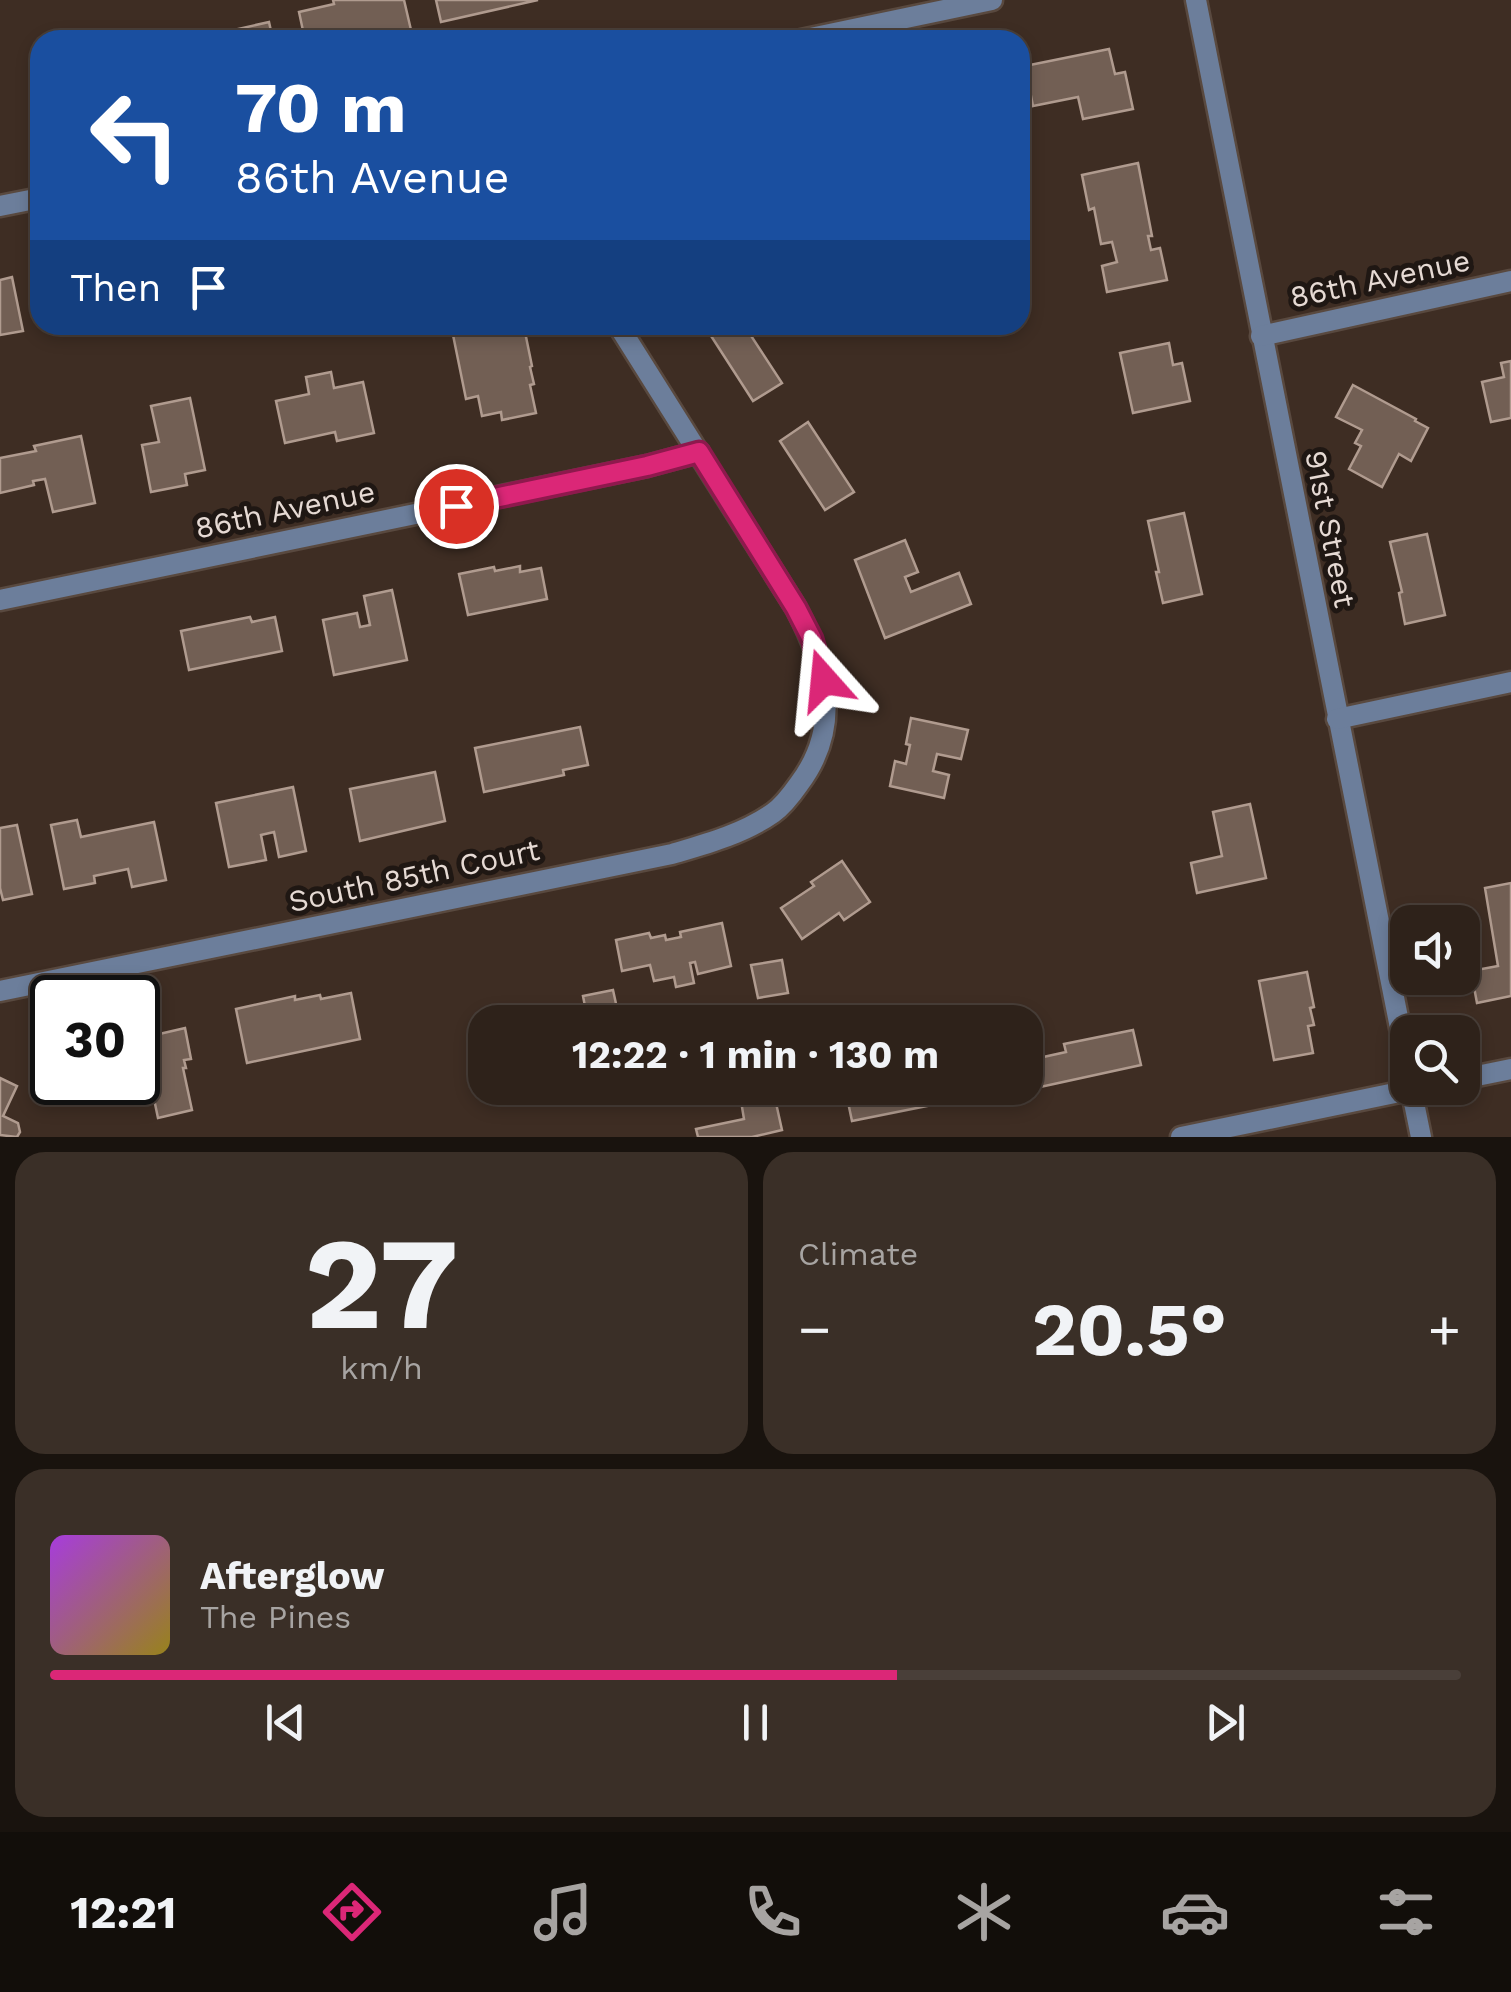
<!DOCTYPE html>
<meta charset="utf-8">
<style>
:root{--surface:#2e221a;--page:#3a2f27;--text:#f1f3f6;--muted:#a7a4a2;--line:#493f39;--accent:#db2777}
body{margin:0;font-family:"Work Sans",sans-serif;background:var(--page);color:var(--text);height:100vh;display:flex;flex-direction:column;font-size:38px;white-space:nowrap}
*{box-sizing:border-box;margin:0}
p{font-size:32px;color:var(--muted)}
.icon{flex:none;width:55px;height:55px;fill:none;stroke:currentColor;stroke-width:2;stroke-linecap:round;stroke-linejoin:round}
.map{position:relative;height:1137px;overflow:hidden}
.details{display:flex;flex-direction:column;gap:15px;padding:15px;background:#19130e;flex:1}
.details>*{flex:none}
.hud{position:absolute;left:30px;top:30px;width:1000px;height:305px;border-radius:30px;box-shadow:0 5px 15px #0003,0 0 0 2px var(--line);background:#1a4fa0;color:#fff;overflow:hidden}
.fabs{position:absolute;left:1390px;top:905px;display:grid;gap:20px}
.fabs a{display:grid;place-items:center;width:90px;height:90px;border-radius:20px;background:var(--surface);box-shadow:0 5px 15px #0003,0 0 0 2px var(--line);font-size:50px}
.speed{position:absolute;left:30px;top:975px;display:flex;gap:20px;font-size:50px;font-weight:700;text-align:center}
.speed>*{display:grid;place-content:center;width:130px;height:130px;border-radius:50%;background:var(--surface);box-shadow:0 5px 15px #0003,0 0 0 2px var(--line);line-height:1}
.speed .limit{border:5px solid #111;border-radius:15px;background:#fff;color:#111}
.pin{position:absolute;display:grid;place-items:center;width:85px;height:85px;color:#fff;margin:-42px;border:5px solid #fff;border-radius:50%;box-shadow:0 2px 10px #0007}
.me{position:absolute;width:110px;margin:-55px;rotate:342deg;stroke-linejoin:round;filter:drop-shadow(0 0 8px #0008)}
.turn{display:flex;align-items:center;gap:35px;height:210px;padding:0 40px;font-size:45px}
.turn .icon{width:130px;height:130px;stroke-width:2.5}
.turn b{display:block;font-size:70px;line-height:85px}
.then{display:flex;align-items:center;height:95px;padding:0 40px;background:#0003;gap:20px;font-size:38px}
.big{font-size:75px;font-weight:700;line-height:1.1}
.details .widget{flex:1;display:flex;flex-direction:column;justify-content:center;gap:15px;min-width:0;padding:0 35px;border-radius:30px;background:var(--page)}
.details .dial{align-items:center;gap:0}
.dial b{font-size:130px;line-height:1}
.song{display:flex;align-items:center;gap:30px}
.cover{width:120px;height:120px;border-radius:15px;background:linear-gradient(135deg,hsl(280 70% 55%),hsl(50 70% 35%))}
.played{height:10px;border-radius:5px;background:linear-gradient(90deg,var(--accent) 60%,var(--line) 60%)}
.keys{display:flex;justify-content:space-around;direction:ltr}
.heat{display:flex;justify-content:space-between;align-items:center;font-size:55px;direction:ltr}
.details .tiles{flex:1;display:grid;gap:15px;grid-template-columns:1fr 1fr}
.widget:last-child{grid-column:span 2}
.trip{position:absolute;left:468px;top:1005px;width:575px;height:100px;border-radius:30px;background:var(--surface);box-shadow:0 5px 15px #0003,0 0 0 2px var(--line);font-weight:700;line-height:100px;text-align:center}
.menu{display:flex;height:160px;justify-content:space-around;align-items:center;background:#120e0a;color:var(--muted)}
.menu .icon{width:70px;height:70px}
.menu .active{color:var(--accent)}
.menu b{font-size:45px;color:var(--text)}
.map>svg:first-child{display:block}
.building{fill:#725f54;stroke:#b09b8f;stroke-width:2.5}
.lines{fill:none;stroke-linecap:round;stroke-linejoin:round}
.minor-casing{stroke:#59493f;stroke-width:25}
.minor{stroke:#6c7e9b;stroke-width:20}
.route-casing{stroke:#8e194d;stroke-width:25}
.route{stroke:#db2777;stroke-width:18}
.labels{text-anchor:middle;stroke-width:10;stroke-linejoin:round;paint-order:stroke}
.street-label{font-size:30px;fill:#e6dad4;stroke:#1f1713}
</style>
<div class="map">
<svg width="1511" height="1137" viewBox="0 0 1511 1137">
<rect width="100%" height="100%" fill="#3e2d23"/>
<g class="building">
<polygon points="333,0 404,0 411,30 379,37 377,30 349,36 349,40 305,40 299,12 334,4"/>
<polygon points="436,0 538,0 441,22"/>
<polygon points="269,22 273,40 189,40"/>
<polygon points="1109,49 1115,74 1125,72 1133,109 1083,119 1078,97 1033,106 1025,66"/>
<polygon points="1138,163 1152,236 1148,236 1151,250 1160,248 1167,280 1107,292 1102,266 1117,262 1112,242 1101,244 1094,208 1089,210 1082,175"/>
<polygon points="12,277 23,331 0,335 0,280"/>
<polygon points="451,325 521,325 522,333 525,332 532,366 530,367 534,384 530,385 536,413 502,420 501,412 482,416 478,396 466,399"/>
<polygon points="704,325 744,325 782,383 753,401"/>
<polygon points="1169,343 1173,365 1182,363 1190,401 1133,413 1120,353"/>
<polygon points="1511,361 1511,418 1491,422 1482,382 1504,377 1501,363"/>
<polygon points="331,372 334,388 363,382 374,433 337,441 335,432 285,443 276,401 309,394 306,377"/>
<polygon points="1353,385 1416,419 1415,421 1428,428 1411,461 1399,454 1382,487 1349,469 1361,446 1355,443 1362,430 1336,417"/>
<polygon points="190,398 205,470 185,474 187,485 151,492 142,445 159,442 151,406"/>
<polygon points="808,422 854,492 825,510 780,441"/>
<polygon points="81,436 95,503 53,512 45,479 33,481 34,485 0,493 0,458 36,451 34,446"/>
<polygon points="1184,513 1202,594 1163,603 1156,572 1159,572 1148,521"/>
<polygon points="1427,534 1445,615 1405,624 1399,593 1402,592 1390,542"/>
<polygon points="905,540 918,572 905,577 911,592 959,573 971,604 885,638 855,560"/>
<polygon points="520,566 520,572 541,568 547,599 468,615 459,574 494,567 495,571"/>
<polygon points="392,590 407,660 334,675 323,620 357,613 360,627 370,625 364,596"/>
<polygon points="250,617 252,622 275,617 282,651 189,670 181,631"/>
<polygon points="911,718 968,730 961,759 937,754 933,771 949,775 944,798 890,786 895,761 906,764 910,745 906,744"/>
<polygon points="580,727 588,765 563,770 564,775 484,792 475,748"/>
<polygon points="435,772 445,821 360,841 350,789"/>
<polygon points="293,787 306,851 279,857 274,832 261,835 266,860 229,867 216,803"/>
<polygon points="1250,804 1266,878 1197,893 1191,863 1222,856 1213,812"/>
<polygon points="77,820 81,837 154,822 166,880 132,887 128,869 94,876 95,883 64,889 51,825"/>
<polygon points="17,825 32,894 3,900 0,888 0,828"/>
<polygon points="842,861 870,902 844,920 839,913 802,939 781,908 814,886 811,882"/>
<polygon points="1511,883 1511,996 1477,1003 1471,971 1498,966 1485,888"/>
<polygon points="722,923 731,966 698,974 695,962 690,963 694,983 676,987 674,977 654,981 650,965 622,971 616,940 649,933 651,938 665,935 666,940 681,937 680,932"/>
<polygon points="782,960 788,993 758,998 751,965"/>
<polygon points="1307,972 1314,1007 1310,1008 1314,1025 1308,1026 1313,1053 1274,1060 1259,981"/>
<polygon points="613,990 620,1022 588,1022 583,996"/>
<polygon points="351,993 360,1039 247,1063 236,1009 295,996 295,1000 320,995 321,999"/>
<polygon points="185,1028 191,1059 184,1060 186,1068 183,1068 192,1110 158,1118 149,1075 138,1078 138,1043 156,1039 155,1035"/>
<polygon points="1133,1030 1141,1065 1031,1089 1025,1061 1066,1052 1064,1044"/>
<polygon points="0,1078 17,1086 3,1116 18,1123 20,1132 17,1137 0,1135"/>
<polygon points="845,1088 944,1088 947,1102 852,1121"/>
<polygon points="774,1094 782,1130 752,1137 698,1137 696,1129 744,1119 741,1101"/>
</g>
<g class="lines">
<defs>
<g id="minor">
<polyline points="1196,0 1408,1068"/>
<polyline points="801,40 992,0"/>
<polyline points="0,206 40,198"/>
<polyline points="1261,336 1511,281"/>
<polyline points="0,600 647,466 699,452"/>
<polyline points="1337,719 1511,682"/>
<path d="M0,991L672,854C706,844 743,834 773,813C783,806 792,794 799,784C842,727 827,667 796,608L618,325"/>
<polyline points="1462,1079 1511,1069"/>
<polyline points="1411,1088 1421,1137"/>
<polyline points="1181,1137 1419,1088"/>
</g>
</defs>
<use href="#minor" class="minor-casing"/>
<use href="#minor" class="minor"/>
</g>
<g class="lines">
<defs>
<polyline id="route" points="456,506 647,466 699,452 796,608 812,639 824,680"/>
</defs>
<use href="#route" class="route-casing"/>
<use href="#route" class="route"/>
</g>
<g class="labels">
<g class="street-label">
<text transform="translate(1380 279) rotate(-12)" y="10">86th Avenue</text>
<text transform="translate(285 510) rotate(-12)" y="10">86th Avenue</text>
<text transform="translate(1330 529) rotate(79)" y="10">91st Street</text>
<text transform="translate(414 876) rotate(-12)" y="10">South 85th Court</text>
</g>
</g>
</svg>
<div class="fabs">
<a><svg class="icon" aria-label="sound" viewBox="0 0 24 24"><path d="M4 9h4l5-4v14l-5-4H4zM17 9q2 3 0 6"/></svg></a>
<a><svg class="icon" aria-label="search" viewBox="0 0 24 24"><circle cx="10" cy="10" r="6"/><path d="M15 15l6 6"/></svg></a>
</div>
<div class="speed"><div class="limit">30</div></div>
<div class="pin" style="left:456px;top:506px;background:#d93025"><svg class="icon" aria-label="arrive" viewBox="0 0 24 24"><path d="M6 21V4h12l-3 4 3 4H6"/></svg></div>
<svg class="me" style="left:824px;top:680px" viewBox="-20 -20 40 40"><path d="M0-17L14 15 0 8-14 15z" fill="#db2777" stroke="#fff" stroke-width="4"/></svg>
<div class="trip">12:22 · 1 min · 130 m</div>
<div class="hud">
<div class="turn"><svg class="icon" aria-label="left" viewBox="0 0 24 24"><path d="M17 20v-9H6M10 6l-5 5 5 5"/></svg><div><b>70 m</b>86th Avenue</div></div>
<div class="then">Then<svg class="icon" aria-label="arrive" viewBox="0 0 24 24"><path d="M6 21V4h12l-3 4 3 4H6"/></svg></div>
</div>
</div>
<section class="details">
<div class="tiles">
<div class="widget dial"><b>27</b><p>km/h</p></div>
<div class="widget"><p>Climate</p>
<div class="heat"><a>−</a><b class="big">20.5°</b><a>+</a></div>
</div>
<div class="widget">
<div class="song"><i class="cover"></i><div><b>Afterglow</b><p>The Pines</p></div></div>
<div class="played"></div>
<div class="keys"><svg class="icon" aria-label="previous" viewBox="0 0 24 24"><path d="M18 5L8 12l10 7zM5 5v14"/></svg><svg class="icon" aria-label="pause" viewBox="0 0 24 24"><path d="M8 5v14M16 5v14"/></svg><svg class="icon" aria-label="next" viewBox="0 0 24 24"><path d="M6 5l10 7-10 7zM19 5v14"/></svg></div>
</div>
</div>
</section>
<nav class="menu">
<b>12:21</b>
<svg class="icon active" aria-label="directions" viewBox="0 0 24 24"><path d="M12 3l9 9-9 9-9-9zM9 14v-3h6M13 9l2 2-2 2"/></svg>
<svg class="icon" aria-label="music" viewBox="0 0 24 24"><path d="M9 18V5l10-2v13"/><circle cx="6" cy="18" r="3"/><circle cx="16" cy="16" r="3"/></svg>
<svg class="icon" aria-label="phone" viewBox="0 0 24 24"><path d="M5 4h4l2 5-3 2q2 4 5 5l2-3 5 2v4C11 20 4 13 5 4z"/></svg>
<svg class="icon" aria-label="climate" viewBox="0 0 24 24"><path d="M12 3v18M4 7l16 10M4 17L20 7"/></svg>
<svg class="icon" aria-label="car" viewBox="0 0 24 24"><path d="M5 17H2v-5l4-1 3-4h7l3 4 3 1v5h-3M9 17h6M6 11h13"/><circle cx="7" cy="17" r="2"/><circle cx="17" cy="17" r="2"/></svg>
<svg class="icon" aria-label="filters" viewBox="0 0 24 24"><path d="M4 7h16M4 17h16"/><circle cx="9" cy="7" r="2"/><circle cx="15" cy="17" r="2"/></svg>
</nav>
